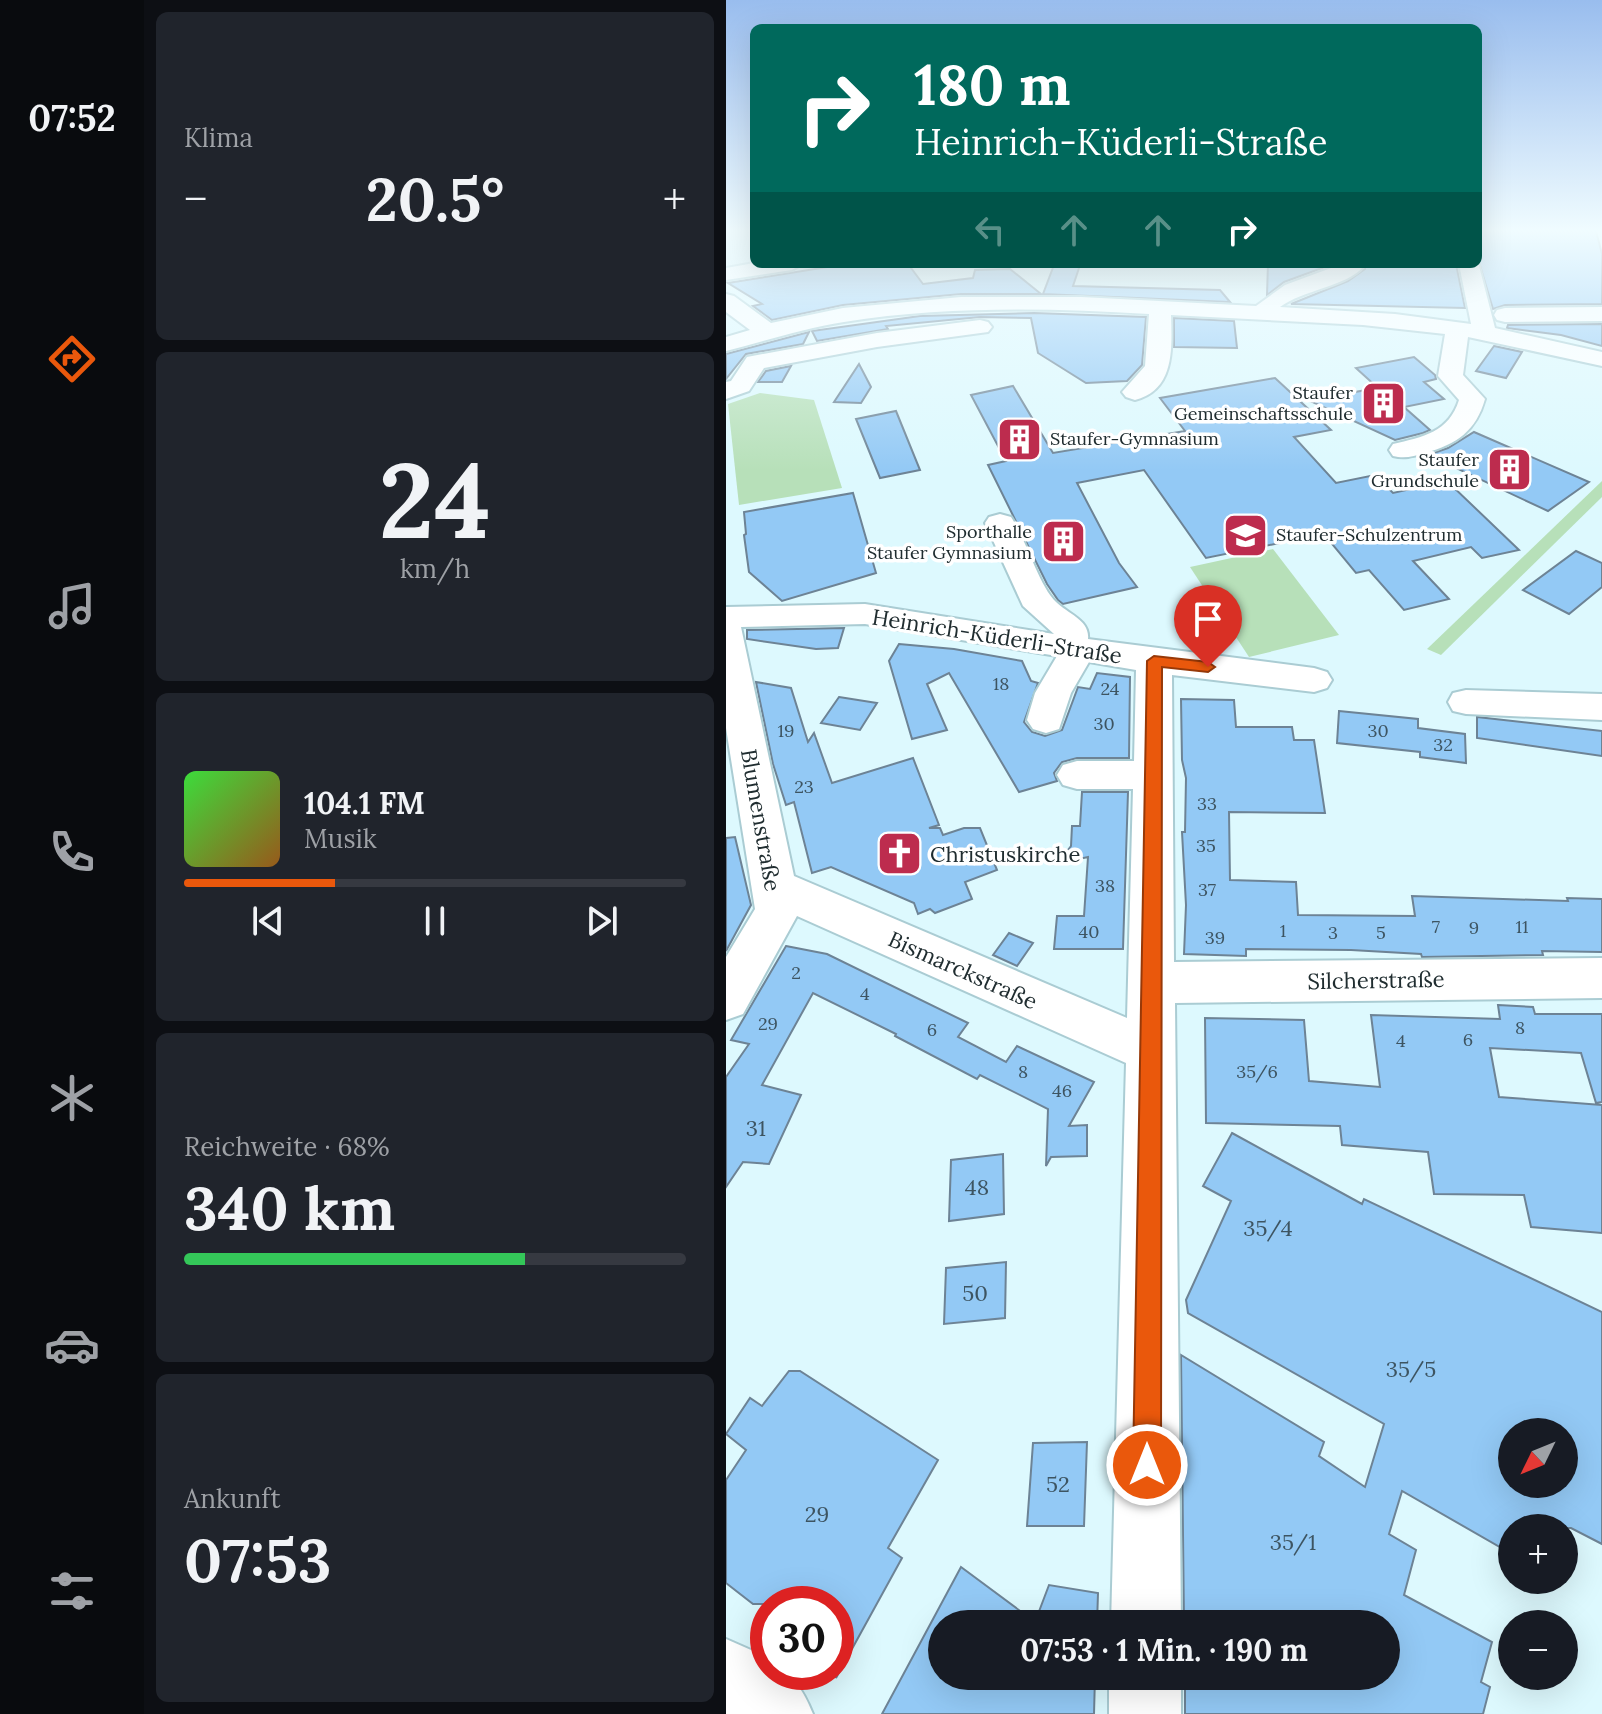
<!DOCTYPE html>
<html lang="de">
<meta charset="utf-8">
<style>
:root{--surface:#171b24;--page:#20242c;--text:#f1f3f6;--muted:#9ea1a6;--line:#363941;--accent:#ea580c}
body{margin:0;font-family:Lora,serif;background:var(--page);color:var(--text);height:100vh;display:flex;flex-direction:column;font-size:30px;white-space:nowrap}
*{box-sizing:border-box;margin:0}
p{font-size:26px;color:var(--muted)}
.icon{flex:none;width:44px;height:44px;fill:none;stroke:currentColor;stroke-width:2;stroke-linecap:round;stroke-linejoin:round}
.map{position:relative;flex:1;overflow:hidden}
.panel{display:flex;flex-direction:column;gap:12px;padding:12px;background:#0d0f14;width:582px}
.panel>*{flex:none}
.hud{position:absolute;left:24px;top:24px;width:732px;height:244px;border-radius:12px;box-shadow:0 8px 32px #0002;background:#00695c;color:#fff;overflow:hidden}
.needle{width:52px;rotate:227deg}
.controls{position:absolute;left:772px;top:1418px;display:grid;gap:16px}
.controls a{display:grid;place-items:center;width:80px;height:80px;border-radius:50%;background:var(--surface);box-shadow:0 8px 32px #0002;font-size:40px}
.speed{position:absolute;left:24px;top:1586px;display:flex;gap:16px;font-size:40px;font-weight:700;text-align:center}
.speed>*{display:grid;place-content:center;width:104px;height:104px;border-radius:50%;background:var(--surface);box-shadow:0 8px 32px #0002;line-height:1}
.speed .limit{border:12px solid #d22;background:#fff;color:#111}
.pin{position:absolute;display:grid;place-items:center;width:68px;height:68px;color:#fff;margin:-82px -34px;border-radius:50% 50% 50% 0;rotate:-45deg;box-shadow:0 0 8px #0007}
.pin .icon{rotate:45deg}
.me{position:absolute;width:88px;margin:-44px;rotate:0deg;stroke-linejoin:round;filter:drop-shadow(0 0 6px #0008)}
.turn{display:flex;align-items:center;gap:28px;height:168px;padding:0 32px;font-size:36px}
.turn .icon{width:104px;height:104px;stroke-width:2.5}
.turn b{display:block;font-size:56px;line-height:68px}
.lanes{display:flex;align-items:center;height:76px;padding:0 32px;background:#0003;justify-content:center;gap:40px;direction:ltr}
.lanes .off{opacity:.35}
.big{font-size:60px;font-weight:800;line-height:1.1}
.panel .tile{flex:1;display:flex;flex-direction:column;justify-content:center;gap:12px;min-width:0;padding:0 28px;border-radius:12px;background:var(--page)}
.panel .dial{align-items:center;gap:0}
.dial b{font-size:104px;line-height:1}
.song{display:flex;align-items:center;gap:24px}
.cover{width:96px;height:96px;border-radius:12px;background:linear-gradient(135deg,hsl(120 70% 55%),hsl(30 70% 35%))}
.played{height:8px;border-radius:4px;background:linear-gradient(90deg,var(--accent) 30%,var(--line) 30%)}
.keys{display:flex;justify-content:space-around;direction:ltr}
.heat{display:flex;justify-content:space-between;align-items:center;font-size:44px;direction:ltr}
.charge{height:12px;border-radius:6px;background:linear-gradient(90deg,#34c759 68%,var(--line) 0)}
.trip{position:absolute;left:202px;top:1610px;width:472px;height:80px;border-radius:40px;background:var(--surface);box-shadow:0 8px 32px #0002;font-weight:800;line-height:80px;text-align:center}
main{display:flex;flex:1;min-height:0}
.tabs{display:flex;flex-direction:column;width:144px;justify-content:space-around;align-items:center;background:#090b0e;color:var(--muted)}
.tabs .icon{width:56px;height:56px}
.tabs .selected{color:var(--accent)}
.tabs b{font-size:36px;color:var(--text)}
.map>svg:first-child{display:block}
.green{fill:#b7e0b9}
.building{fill:#93c9f5;stroke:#6d8395;stroke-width:2;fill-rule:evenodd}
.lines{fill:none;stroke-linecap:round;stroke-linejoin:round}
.minor-casing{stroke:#aaccd3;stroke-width:4}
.minor{fill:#fff;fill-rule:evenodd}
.route{fill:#ea580c;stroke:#983908;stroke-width:2}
.labels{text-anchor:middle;stroke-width:7;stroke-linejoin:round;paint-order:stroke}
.far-poi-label{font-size:18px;fill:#202d30;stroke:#fff;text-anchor:end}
.number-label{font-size:18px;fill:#3d5461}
.street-label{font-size:22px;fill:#202d30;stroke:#fff}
.poi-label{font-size:22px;fill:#202d30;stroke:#fff;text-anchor:start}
.near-number-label{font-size:22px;fill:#3d5461}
</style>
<main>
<nav class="tabs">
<b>07:52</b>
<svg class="icon selected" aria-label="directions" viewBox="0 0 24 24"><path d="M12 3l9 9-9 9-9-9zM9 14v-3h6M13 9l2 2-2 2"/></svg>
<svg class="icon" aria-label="music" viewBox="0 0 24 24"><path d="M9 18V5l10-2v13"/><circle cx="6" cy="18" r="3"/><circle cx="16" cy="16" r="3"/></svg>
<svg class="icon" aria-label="phone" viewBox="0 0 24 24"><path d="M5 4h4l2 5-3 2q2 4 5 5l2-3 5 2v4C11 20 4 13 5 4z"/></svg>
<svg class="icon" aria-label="climate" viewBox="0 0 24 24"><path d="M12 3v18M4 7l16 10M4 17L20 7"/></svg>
<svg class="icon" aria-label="car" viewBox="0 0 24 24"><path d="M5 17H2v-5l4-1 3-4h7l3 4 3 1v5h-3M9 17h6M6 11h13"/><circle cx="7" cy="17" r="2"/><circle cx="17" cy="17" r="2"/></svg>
<svg class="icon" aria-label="filters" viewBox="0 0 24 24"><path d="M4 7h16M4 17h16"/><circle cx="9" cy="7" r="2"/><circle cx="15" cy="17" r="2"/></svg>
</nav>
<section class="panel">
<div class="tile"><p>Klima</p>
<div class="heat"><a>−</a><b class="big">20.5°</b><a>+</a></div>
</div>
<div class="tile dial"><b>24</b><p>km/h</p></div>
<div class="tile">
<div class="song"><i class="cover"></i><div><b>104.1 FM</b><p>Musik</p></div></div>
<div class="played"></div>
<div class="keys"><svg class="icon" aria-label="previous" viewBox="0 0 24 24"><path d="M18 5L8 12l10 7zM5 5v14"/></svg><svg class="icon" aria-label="pause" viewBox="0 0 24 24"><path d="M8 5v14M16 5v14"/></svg><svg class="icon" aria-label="next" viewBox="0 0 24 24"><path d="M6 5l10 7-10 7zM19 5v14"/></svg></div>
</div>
<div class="tile"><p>Reichweite · 68%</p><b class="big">340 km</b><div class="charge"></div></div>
<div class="tile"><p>Ankunft</p><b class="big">07:53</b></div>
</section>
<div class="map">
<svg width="876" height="1714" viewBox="0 0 876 1714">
<rect width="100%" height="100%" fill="#ddf9fe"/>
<g class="green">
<polygon points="34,393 88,400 116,488 13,505 2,404"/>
<polygon points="876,481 876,497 715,655 701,649"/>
<polygon points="547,549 613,635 523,657 464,567"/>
</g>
<g class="building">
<polygon points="752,231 870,231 876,254 876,304 779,305 767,309 752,259"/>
<polygon points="120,264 182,264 197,284 247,278 249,270 284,269 315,294 235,294 117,305 46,320 27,306 36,304 2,283"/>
<polygon points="542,264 607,264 558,282 541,295"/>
<polygon points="639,264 730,264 739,308 565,304 622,281 639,269"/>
<polygon points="328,265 354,265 347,286 494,290 504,302 317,294"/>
<polygon points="308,313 420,317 416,365 401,381 360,383 312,353 305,318 254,317 160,326 162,329 91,341 86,331 194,316"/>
<polygon points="448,318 508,321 511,348 448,347"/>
<polygon points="876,324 876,346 835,335 781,328 782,325"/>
<polygon points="83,332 77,344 20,354 0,379 0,354"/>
<polygon points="768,346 796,352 780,378 750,371"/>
<polygon points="688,357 709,375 710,379 698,382 718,399 678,407 704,430 697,433 669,440 582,400 652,388 630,368"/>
<polygon points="133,364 145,387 135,403 108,402"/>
<polygon points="65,366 56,382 32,382 40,371"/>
<polygon points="549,378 605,430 568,437 610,483 649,475 667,493 721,481 793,550 756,558 745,547 687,561 723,599 678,610 643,570 630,573 598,534 480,558 418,470 351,483 393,563 411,587 337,604 332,600 321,584 262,465 280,461 245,395 287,386 327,453 459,431 434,398"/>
<polygon points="170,411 194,470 154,478 130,419"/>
<polygon points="748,432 863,482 822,511 702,455 722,448"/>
<polygon points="127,493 150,573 56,601 23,572 18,535 20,534 18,512"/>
<polygon points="850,551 876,563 876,587 843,614 797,590"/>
<polygon points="118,628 112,648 90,649 21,639 21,630"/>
<polygon points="173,644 228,649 296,661 305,681 312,683 298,722 306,732 319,736 336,730 352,687 364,689 371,673 404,677 403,758 351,758 336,762 328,773 331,781 293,792 223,673 201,684 221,730 186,739 163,661"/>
<polygon points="30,682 65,688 82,742 88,733 106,783 187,758 213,825 203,828 214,828 217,835 238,828 254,828 271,870 239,882 246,899 209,913 204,909 192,914 188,903 105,867 86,873 68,802 60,805 47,764"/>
<polygon points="113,697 151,703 134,730 95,723"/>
<polygon points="455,699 508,700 510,727 566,727 568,740 588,740 599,813 503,812 504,880 570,882 572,915 689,916 686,896 842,901 841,898 876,899 876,952 816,951 817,955 696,957 695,954 625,950 520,949 520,956 458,954 460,905 456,832 459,832 460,778 456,760"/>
<polygon points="613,711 692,719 692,728 739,734 740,763 694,757 694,752 611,743"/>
<polygon points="751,717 876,731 876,756 751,738"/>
<polygon points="356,792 402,792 397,949 328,949 331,916 358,916 362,857 344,861 344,857 336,858 345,846 346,826 354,826"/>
<polygon points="9,837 25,905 0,951 0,838"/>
<polygon points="283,933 307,943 291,966 267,955"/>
<polygon points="60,946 101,954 242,1023 232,1037 280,1062 291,1046 368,1082 343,1126 361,1125 361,1156 325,1157 320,1166 322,1109 254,1075 251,1079 169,1036 170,1034 87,993 36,1085 75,1095 43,1164 17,1162 0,1187 0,1077 23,1044 5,1040"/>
<polygon points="772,1005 807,1007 809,1014 876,1014 876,1102 870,1103 855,1053 764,1048 773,1097 876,1105 876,1233 805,1227 798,1195 708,1194 702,1152 616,1145 614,1126 480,1123 479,1018 578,1020 583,1081 654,1087 645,1015 774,1019"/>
<path d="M506,1133L636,1204L638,1199L876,1312V1544L845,1528H786V1554L676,1491L663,1534L690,1550L678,1595L766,1642L755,1682L764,1687L757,1714H459V1676H660V1624H458L455,1355L598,1442L593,1456L639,1487L658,1424L462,1313L460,1300L505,1201L477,1186ZM786,1432H838V1484H786Z"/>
<polygon points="277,1154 278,1214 223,1221 225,1160"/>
<polygon points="280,1262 279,1318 218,1324 220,1268"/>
<polygon points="63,1371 74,1371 212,1460 162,1548 176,1558 110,1678 110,1604 27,1604 0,1583 0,1480 20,1450 0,1434 24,1398 36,1406"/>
<polygon points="361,1442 358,1526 301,1526 307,1443"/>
<polygon points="235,1567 309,1622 323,1585 372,1593 371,1624 216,1624 216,1676 369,1676 368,1714 156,1714"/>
</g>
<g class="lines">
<defs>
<g id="minor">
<path d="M752,262L769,328L876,352V366L742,337L737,375L759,399C750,431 731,444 699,453C688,456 679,459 667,456L663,450L667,444C697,437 723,432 733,400L712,376L719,334L637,325L445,315C446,348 449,390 409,400L400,397L396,392L419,366L423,314C321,308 219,306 118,322C78,328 40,341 0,351V337L24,330L0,312V294L8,296L45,323L117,308L235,297H355L530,306L559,285L616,264H635L637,267C621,286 577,290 554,307L669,314L745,324L733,264Z"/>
<polygon points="28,263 28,264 76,264 66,270 0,280 0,268"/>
<polygon points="876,307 876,321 779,322 771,320 768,315 771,310 779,308"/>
<polygon points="254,320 262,322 266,327 262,332 151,347 38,368 23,391 0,399 0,382 5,381 21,357 151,333"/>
<path d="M274,514L285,517C300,539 313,586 330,602C342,614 364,620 362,639L588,668L601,672L606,680L601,688L588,692L446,675L448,962L876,958V998L449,1003L455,1624H385L400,1063L71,916L17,1014L0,1020V957L29,909L0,728V607L139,604L328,634L297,606L259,523L263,517ZM139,624L331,656L309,693L301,720L307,729L320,733L333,729L345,693L363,662L410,670L408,761H351L337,765L331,775L337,785L351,789H407L401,1018L68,876L15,627Z"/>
<polygon points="740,690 876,694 876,720 740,714 727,711 722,702 727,693"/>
<path d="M0,1639L25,1650L42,1662V1672C68,1672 78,1692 87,1714H0Z"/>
<rect x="383" y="1676" width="72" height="38"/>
</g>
</defs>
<use href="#minor" class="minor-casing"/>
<use href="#minor" class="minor"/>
</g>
<linearGradient id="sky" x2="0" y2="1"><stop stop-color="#99bdee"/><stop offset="0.49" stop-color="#f0fcff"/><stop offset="1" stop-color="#f0fcff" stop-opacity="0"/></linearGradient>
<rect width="876" height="471" fill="url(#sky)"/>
<polygon class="route" points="428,656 482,662 489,667 482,672 436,667 435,1465 431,1475 421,1479 411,1475 407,1465 421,661"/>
<defs>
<symbol id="building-square" viewBox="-11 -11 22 22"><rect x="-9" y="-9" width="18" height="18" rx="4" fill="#bd2c4e" stroke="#fff"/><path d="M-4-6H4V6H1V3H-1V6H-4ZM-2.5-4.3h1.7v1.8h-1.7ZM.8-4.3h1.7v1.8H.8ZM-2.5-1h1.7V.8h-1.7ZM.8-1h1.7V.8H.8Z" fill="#fff"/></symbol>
<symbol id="school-square" viewBox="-11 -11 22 22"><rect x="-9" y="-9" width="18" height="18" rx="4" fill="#bd2c4e" stroke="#fff"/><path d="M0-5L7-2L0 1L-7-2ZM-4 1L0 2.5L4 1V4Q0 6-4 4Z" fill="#fff"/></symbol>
<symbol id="church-square" viewBox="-11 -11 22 22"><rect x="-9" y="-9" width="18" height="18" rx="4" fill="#bd2c4e" stroke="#fff"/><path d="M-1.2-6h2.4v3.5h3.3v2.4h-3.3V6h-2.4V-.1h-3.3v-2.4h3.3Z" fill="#fff"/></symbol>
</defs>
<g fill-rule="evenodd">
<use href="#building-square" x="632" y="378" width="51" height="51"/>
<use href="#building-square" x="268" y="414" width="51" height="51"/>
<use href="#building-square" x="758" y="444" width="51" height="51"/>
<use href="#school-square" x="494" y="510" width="51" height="51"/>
<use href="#building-square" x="312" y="516" width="51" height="51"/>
<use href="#church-square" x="148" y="828" width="51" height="51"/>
</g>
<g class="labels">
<g class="far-poi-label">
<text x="627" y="399">Staufer<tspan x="627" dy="21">Gemeinschaftsschule</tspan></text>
<text x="324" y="445" text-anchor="start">Staufer-Gymnasium</text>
<text x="753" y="466">Staufer<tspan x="753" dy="21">Grundschule</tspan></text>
<text x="306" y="538">Sporthalle<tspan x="306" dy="21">Staufer Gymnasium</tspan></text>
<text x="550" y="541" text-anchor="start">Staufer-Schulzentrum</text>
</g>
<g class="number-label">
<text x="275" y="690">18</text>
<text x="384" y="695">24</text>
<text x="378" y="730">30</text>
<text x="60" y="737">19</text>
<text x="652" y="737">30</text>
<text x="717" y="751">32</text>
<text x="78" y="793">23</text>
<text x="481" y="810">33</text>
<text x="480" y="852">35</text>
<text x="379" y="892">38</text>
<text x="481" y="896">37</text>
<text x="710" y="933">7</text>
<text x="796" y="933">11</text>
<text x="748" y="934">9</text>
<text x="557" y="937">1</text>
<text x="363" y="938">40</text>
<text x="607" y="939">3</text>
<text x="655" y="939">5</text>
<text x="489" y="944">39</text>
<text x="70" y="979">2</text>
<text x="139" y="1000">4</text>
<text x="42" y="1030">29</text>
<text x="794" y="1034">8</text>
<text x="206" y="1036">6</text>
<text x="742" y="1046">6</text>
<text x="675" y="1047">4</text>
<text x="297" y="1078">8</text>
<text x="531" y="1078">35/6</text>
<text x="336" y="1097">46</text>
</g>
<g class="street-label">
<text transform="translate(271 636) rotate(9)" y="8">Heinrich-Küderli-Straße</text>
<text transform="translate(35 820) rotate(80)" y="8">Blumenstraße</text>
<text transform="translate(237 970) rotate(24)" y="8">Bismarckstraße</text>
<text transform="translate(650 980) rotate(-1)" y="8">Silcherstraße</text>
</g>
<g class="poi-label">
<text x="204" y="862">Christuskirche</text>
</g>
<g class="near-number-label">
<text x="30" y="1136">31</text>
<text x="251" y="1195">48</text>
<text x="542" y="1236">35/4</text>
<text x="249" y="1301">50</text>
<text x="685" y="1377">35/5</text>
<text x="332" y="1492">52</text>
<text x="91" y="1522">29</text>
<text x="567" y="1550">35/1</text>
</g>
</g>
</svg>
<div class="controls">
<a><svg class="needle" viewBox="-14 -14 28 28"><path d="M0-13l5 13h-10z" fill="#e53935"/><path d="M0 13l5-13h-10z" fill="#9ea1a6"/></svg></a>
<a>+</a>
<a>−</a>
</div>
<div class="speed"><div class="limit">30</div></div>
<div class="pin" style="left:482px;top:667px;background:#d93025"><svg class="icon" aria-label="arrive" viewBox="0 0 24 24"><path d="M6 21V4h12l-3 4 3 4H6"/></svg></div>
<svg class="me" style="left:421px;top:1465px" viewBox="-20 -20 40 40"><circle r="17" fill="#ea580c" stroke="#fff" stroke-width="3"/><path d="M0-11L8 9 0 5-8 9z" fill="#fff"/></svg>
<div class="trip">07:53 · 1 Min. · 190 m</div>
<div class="hud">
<div class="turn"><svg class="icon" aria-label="right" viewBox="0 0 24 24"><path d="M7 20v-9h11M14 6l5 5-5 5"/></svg><div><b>180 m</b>Heinrich-Küderli-Straße</div></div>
<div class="lanes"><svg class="icon off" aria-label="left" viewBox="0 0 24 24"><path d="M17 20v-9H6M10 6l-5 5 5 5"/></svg><svg class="icon off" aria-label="ahead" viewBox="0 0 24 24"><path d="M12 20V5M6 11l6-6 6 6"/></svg><svg class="icon off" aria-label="ahead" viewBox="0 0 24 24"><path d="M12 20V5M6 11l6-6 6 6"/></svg><svg class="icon" aria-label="right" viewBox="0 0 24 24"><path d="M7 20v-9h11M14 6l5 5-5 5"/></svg></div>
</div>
</div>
</main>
